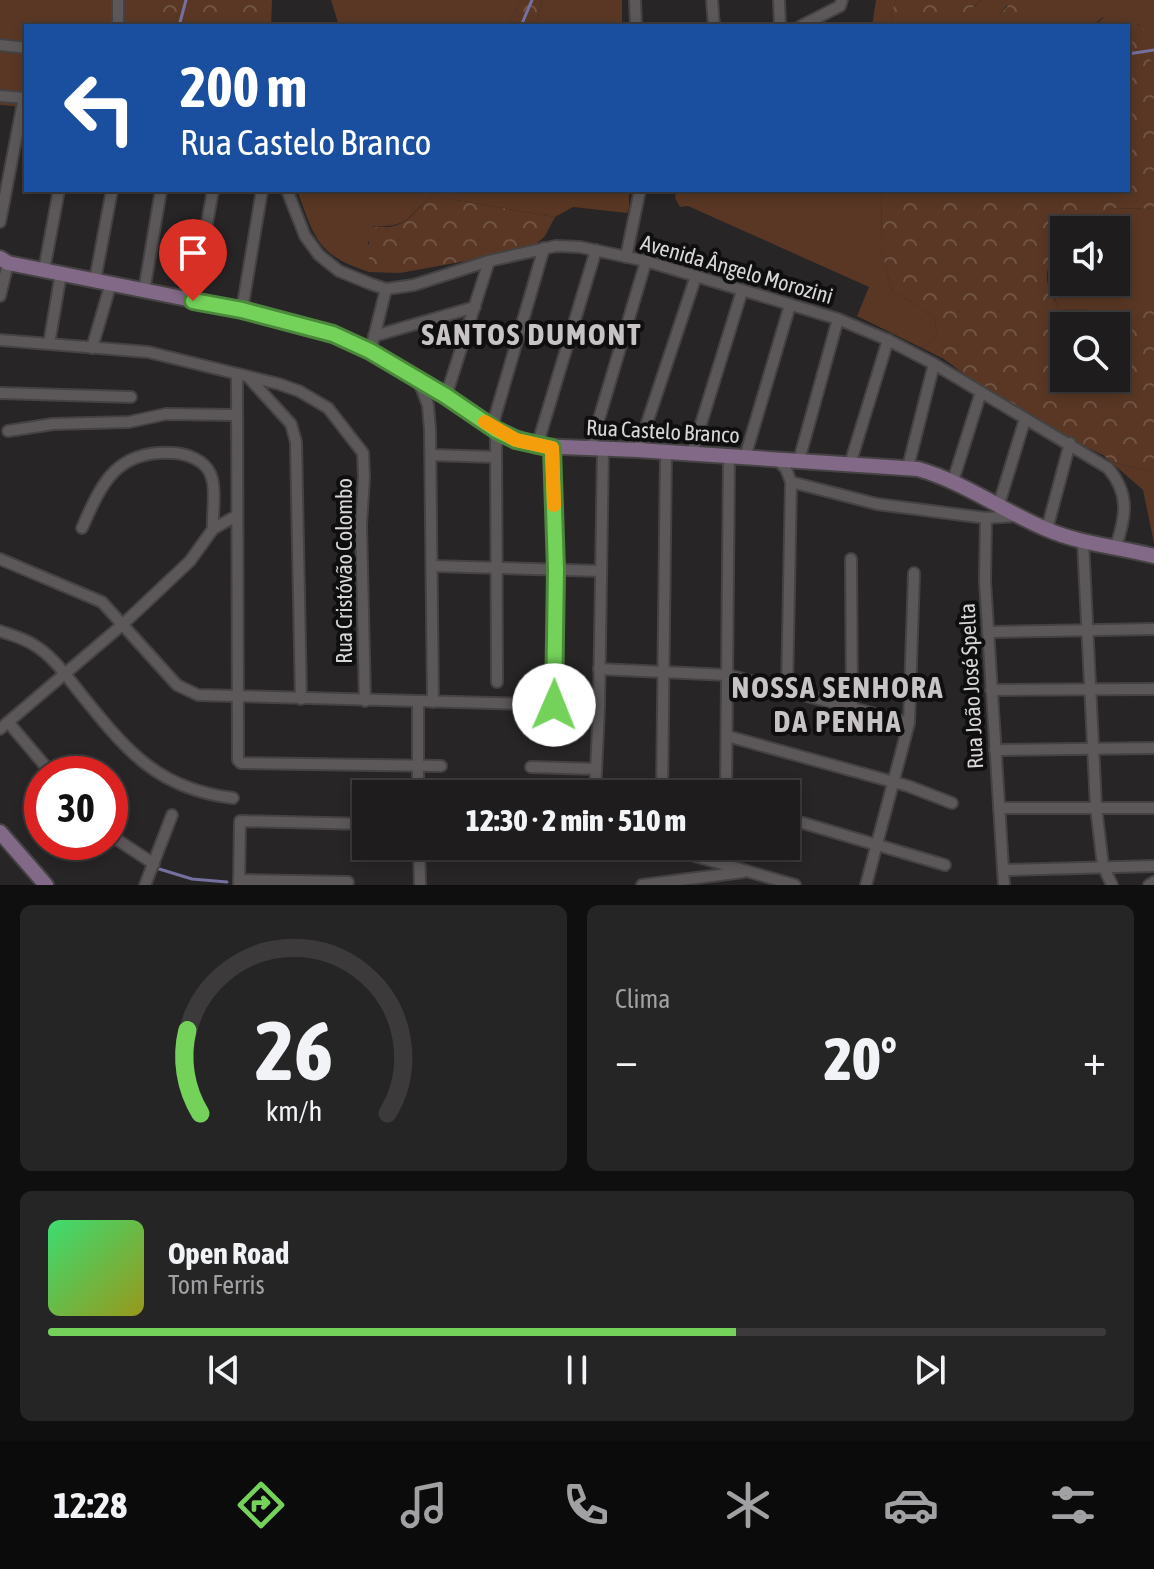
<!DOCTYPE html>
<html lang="pt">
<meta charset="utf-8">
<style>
:root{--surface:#1e1c1d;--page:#262526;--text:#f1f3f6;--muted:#a1a1a4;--line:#3c3a3b;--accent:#74d25b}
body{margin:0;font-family:"Asap Condensed",sans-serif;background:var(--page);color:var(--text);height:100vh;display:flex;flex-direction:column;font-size:30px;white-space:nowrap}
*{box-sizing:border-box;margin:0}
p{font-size:26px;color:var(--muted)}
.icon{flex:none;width:44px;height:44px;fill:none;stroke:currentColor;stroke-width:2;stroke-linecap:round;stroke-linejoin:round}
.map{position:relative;height:885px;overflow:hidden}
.sheet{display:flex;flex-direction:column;gap:20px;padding:20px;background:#100f10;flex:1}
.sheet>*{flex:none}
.hud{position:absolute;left:24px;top:24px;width:1106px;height:168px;border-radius:0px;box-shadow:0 4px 12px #0003,0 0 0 2px var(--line);background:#1a4fa0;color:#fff;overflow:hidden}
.controls{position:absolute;left:1050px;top:216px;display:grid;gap:16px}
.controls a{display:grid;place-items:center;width:80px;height:80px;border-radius:0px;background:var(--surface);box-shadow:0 4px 12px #0003,0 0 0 2px var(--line);font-size:40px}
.speed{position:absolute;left:24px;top:756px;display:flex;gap:16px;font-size:40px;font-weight:700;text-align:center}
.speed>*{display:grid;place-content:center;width:104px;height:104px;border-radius:50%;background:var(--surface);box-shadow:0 4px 12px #0003,0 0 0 2px var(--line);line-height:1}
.speed .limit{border:12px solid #d22;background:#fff;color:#111}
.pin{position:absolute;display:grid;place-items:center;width:68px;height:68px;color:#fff;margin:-82px -34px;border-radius:50% 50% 50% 0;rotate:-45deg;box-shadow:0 0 8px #0007}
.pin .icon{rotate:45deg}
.me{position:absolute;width:88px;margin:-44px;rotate:1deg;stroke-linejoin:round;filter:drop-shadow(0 0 6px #0008)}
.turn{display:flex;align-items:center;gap:28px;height:168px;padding:0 24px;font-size:36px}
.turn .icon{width:104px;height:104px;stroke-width:2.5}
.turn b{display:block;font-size:56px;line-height:68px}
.big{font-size:60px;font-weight:800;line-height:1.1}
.sheet .card{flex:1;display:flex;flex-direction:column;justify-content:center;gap:12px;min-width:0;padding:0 28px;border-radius:12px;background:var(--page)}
.sheet .dial{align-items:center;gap:0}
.dial svg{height:208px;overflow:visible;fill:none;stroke:var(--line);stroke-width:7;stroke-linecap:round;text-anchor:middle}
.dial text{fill:var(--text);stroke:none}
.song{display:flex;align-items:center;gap:24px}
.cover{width:96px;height:96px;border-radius:12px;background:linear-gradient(135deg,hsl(140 70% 55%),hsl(60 70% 35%))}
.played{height:8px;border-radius:4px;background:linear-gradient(90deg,var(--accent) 65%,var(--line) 65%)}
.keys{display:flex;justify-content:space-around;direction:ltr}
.heat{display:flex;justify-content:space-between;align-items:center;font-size:44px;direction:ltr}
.sheet .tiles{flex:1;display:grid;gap:20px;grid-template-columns:1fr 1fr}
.card:last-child{grid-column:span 2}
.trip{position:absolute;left:352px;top:780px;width:448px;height:80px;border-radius:0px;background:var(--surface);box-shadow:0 4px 12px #0003,0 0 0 2px var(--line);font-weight:800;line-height:80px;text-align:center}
.tab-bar{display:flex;height:128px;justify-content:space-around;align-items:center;background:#0c0b0c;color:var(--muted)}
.tab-bar .icon{width:56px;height:56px}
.tab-bar .on{color:var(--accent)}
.tab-bar b{font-size:36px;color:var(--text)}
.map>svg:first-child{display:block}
.grass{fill:#593724}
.forest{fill:url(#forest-crowns);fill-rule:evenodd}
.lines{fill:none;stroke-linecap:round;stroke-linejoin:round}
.stream{stroke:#7470a0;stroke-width:3}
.street-casing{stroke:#454243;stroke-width:14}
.secondary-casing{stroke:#454243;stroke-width:18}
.street{stroke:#5c585a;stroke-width:10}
.secondary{stroke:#826987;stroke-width:14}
.route-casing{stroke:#4b883b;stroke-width:20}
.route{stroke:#74d25b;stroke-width:14}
.slow{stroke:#f59e0b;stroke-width:14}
.labels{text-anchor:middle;stroke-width:8;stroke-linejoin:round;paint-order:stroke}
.street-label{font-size:22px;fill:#d8d6d6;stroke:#100f0f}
.district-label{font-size:30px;font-weight:bold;letter-spacing:2px;fill:#c8c4c6;stroke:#100f0f}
</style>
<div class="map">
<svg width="1154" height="885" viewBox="0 0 1154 885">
<defs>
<pattern id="forest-crowns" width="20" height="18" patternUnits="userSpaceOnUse" patternTransform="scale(2)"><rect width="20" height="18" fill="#593724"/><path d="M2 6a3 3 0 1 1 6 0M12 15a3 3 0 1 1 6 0" fill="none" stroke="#705343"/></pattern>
</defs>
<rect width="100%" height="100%" fill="#282527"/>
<g class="grass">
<polygon points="0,0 152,0 153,23 152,26 26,26 26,107 0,105"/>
<polygon points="331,0 522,0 507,26 339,26"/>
<polygon points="542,0 622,0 622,26 536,26"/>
<path d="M876,0H896C893,9 888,17 895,26H872Z"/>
<path d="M981,0H1154V63L1148,59V48L1139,25L1103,17C1090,33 1029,26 1008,26L1007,5C992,29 957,26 932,26L975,6Z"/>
<path d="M297,190H629V208L627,213L573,207L555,217L439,197L428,199C406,219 408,227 374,226L368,243L370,248L369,272C317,255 315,239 297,190Z"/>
<polygon points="677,190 882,190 881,249 892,292 909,300 935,319 937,337 922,348 857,316 869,287 688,206 680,207 675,198"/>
<path d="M1112,208L1154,209V303L1123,311L1059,309C1048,283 1039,264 1064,242V282H1116V230H1080Z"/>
<polygon points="1111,462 1154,472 1154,543 1143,490"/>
</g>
<g class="forest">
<polygon points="152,0 272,0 271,26 152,26"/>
<polygon points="522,0 542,0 536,26 507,26"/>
<path d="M896,0H981C956,25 927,26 895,26C888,17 893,9 896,0Z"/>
<polygon points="1011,3 1021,9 1008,26 973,26 978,20 1003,11"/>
<path d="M1107,14C1123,14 1137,23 1149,34L1148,58L1154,63V209L1112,208L1080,230H1064C1064,250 1046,258 1047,278C1047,288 1055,300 1059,309L1123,311L1154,302V472L1111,462L1103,455L1019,415L944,359L922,348L937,337L935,319L909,300L892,292L881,249L882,190H1128V26H1085L1099,22ZM1064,326H1116V378H1064Z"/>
<path d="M439,197L555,217L545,236L531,249L400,273L369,272V229C377,225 381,227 389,227C409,224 416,210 428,199Z"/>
</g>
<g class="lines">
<g class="stream">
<polyline points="179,26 186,0"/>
<polyline points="521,26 532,0"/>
<polyline points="1128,54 1154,50"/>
<polyline points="156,868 192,879 227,882"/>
</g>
<defs>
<g id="street">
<polyline points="635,0 636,26"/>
<polyline points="712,0 714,26"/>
<polyline points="779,0 780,26"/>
<polyline points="118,26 118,0"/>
<polyline points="801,26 840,6 842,0"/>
<polyline points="0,45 26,48"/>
<polyline points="0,96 26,98"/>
<path d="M287,190L305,236L319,255L339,271L371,284L386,289L414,285L489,261L556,246L580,247L646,261L838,319L888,340L934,364L1108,468C1130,494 1126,516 1116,546"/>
<polyline points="0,222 24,97"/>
<polyline points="626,257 640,190"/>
<polyline points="44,270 59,190"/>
<polyline points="95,280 112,190"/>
<polyline points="144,291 161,190"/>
<polyline points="0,296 8,263"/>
<polyline points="193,301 213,190"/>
<polyline points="242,310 262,190"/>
<polyline points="374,336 475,307"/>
<polyline points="0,340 148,352 279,384 299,391 328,408 363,453 364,477 361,525 365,701"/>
<polyline points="373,341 386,289"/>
<polyline points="49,344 61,273"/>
<polyline points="92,348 111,283"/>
<polyline points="237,374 238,760 241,763 441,766"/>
<polyline points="250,379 291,424 296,442 301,699"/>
<polyline points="419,382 428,405 430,430 433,702"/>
<polyline points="0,393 131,397"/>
<polyline points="446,396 489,261"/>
<polyline points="492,427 544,248"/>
<polyline points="496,430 497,682"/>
<polyline points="8,431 53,424 129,422 166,414 237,415"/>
<polyline points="537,446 596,250"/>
<polyline points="552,448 556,569 554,705"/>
<polyline points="590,449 646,261"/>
<polyline points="638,450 696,276"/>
<polyline points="692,453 742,291"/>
<polyline points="431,455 496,457"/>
<polyline points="745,457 790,305"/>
<polyline points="778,460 786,469 791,482 787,691"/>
<polyline points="799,460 838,319"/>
<polyline points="850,464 888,340"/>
<polyline points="908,467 934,364"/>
<polyline points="953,481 981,392"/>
<polyline points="791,482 877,504 986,518"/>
<polyline points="999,504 1025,419"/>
<path d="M82,528C102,482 117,449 174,453C187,454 204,460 210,473C217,488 212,513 213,529"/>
<polyline points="1047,529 1070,443"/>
<polyline points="1083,541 1096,807 1103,866 1112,885"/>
<polyline points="0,559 102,602 177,685 198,695 599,706"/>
<polyline points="851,559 852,707"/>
<polyline points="433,566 601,571"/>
<path d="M0,631C11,635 24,638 34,645C53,656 67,677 81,694C126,750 157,789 233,798"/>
<polyline points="988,632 1154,629"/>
<polyline points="599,669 728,675 909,723"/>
<polyline points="991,690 1154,689"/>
<polyline points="8,722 52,774"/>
<polyline points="0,729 122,625 190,561 213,529 236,516"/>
<polyline points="727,736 908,786 952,803"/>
<polyline points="995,750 1154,748"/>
<polyline points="531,767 596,769"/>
<polyline points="418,794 418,701"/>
<polyline points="595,794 599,706 603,449"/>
<polyline points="662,794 666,452"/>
<polyline points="726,794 729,457"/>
<polyline points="999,808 1154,808"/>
<polyline points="786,818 945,865"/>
<polyline points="110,835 154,864"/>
<polyline points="419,846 420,885"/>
<polyline points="660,846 795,885"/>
<polyline points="1004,870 1154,866"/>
<polyline points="239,880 348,882"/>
<polyline points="145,885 172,815"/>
<polyline points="239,885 240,821 366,824"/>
<polyline points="642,885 743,872"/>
<polyline points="866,885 909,723 914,573"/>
<polyline points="1004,885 985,581 986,518 1016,516"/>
<polyline points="1149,885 1154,882"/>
</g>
<g id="secondary">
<path d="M0,258L8,263L242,310L333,334L370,351L446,396L496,430L537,446L638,450L918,469C964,482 1003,511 1046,529C1080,544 1119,547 1154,556"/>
<polyline points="0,832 46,885"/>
</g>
</defs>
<use href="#street" class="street-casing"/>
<use href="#secondary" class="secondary-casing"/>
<use href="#street" class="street"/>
<use href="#secondary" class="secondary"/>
</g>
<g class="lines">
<defs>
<polyline id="route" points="193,301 242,310 333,334 370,351 446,396 496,430 516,440 552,448 556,569 554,705"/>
</defs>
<use href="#route" class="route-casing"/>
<use href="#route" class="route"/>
<polyline class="slow" points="485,422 516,440 552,448 554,505"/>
</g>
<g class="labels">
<g class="street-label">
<text transform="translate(737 269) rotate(16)" y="8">Avenida Ângelo Morozini</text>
<text transform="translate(663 431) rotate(3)" y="8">Rua Castelo Branco</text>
<text transform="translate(344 571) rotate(-90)" y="8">Rua Cristóvão Colombo</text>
<text transform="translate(971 686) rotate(-93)" y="8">Rua João José Spelta</text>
</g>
<g class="district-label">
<text x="532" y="345">SANTOS DUMONT</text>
<text x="838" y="698">NOSSA SENHORA<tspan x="838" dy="34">DA PENHA</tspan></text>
</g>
</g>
</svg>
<div class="controls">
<a><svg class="icon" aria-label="sound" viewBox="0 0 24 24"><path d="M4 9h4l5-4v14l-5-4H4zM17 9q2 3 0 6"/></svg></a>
<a><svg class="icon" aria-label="search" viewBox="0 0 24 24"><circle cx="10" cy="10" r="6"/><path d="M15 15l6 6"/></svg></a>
</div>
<div class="speed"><div class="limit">30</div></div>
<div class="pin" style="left:193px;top:301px;background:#d93025"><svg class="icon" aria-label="arrive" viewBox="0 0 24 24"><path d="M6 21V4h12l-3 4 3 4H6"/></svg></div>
<svg class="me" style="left:554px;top:705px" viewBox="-20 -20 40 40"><circle r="19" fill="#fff"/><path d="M0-13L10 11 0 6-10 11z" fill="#74d25b"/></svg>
<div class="trip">12:30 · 2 min · 510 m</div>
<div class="hud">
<div class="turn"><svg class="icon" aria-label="left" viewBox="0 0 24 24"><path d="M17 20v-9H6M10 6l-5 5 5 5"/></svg><div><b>200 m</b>Rua Castelo Branco</div></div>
</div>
</div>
<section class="sheet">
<div class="tiles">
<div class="card dial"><svg viewBox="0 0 100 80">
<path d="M14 69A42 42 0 1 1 86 69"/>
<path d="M14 69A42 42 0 0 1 9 37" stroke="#74d25b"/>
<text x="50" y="56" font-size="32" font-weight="700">26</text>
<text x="50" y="72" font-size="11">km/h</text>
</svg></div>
<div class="card"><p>Clima</p>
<div class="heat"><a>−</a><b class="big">20°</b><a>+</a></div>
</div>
<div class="card">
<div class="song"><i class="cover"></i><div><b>Open Road</b><p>Tom Ferris</p></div></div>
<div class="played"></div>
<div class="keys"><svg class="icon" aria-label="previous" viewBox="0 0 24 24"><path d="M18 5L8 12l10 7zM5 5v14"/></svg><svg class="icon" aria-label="pause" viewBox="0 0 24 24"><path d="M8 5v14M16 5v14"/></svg><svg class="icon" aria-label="next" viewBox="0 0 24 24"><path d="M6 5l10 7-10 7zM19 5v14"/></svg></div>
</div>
</div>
</section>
<nav class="tab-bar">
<b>12:28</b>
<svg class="icon on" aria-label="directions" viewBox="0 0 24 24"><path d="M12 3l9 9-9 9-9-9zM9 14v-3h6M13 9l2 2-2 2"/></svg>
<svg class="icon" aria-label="music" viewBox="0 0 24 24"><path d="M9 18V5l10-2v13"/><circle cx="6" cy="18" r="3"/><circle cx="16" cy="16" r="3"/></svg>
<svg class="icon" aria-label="phone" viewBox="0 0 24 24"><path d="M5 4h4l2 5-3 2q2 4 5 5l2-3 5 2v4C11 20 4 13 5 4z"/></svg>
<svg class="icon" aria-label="climate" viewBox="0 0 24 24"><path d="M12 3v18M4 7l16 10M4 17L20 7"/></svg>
<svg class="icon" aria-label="car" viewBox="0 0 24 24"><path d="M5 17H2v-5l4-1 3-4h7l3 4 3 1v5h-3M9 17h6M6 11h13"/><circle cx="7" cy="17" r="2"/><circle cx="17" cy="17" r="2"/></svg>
<svg class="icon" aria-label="filters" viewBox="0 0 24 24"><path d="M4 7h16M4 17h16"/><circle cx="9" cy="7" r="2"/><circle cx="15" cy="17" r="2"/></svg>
</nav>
